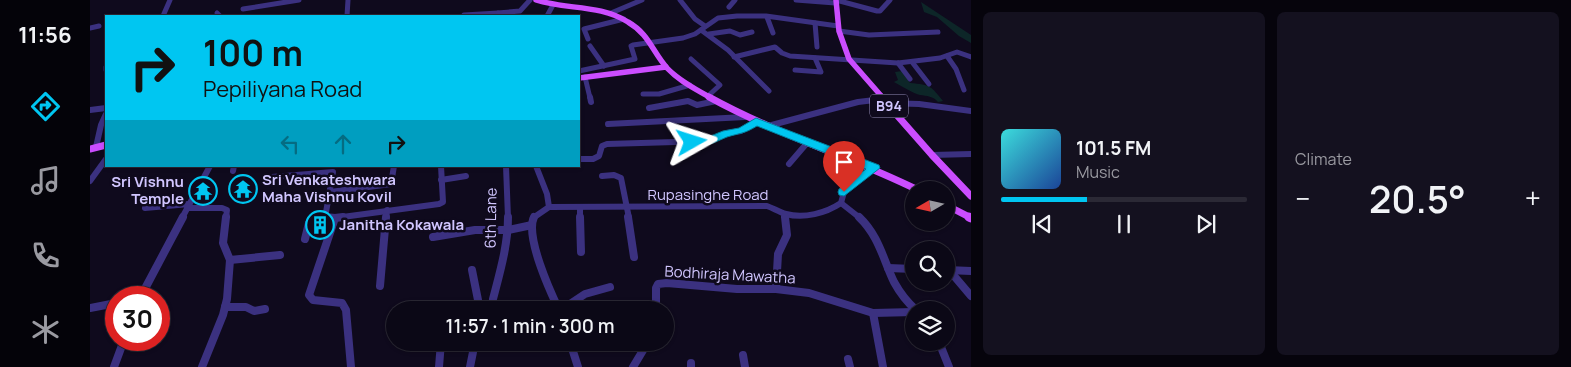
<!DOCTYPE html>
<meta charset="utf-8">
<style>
:root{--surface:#0b0816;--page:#14111f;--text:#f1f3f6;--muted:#9a9aa1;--line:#2b2935;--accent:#00c6f1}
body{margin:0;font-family:Manrope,sans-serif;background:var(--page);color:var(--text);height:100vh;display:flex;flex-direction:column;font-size:19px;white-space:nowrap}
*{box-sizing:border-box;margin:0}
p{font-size:16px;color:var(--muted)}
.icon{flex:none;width:28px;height:28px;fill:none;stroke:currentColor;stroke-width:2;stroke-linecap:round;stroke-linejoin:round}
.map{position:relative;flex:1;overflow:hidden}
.panel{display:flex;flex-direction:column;gap:12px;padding:12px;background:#06040c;width:600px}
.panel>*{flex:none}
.hud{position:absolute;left:15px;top:15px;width:475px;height:152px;border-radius:0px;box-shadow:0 1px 4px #0004,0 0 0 1px var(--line);background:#00c6f1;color:#111;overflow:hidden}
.needle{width:32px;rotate:261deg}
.tools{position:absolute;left:815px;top:181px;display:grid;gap:10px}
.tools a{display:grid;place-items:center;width:50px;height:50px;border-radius:50%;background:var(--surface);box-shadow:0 1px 4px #0004,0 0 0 1px var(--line);font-size:25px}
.speed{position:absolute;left:15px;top:286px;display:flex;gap:10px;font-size:25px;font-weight:700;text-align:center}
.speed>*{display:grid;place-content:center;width:65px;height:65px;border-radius:50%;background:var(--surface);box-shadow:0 1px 4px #0004,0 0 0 1px var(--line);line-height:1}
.speed .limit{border:8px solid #d22;background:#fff;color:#111}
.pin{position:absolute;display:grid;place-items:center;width:42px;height:42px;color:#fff;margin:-51px -21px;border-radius:50% 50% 50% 0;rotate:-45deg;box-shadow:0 0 5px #0007}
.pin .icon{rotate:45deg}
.me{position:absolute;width:55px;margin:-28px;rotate:84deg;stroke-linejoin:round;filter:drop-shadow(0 0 4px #0008)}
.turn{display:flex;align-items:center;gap:18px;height:105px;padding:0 15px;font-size:22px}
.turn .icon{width:65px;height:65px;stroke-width:2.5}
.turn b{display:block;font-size:35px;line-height:42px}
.lanes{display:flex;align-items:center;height:48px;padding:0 15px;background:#0003;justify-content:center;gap:25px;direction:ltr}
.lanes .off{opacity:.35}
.big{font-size:38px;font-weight:600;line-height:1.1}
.panel .widget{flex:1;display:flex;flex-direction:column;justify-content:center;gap:8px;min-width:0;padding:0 18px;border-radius:8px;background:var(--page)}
.song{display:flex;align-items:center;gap:15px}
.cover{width:60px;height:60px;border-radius:8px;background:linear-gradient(135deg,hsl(180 70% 55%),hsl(220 70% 35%))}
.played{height:5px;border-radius:2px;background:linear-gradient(90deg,var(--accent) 35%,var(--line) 35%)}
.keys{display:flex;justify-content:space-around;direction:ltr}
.heat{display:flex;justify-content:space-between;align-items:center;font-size:28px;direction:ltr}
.panel .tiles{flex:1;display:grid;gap:12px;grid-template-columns:repeat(2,1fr)}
.trip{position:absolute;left:296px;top:301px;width:288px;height:50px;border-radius:25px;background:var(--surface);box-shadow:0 1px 4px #0004,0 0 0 1px var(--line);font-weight:600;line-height:50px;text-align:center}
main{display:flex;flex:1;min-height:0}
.dock{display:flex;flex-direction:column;width:90px;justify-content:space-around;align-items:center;background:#040309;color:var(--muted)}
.dock .icon{width:35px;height:35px}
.dock .current{color:var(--accent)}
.dock b{font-size:22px;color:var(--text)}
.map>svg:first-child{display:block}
.green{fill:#0d2628}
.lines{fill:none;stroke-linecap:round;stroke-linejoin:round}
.minor-far2{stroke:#3b3180;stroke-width:5}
.minor-far1{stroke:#3b3180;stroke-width:6}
.minor{stroke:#3b3180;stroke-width:8}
.major-far2{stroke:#cb4dff;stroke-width:5.5}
.major-far1{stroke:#cb4dff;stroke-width:7}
.major{stroke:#cb4dff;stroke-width:9}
.wall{fill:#2d214d}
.shaded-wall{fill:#1a1132}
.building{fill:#3f3360;stroke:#564a79}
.route{fill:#00c6f1;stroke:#00819d}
.labels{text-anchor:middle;stroke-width:5;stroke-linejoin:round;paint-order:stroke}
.shield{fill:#0f0a1d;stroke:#978ebb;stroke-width:1}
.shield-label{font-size:14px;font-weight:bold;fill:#d1c6ff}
.poi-label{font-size:15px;font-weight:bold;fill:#d1c6ff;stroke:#0f0a1d;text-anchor:start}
.street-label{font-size:15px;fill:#d1c6ff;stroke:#0f0a1d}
</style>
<main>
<nav class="dock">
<b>11:56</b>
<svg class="icon current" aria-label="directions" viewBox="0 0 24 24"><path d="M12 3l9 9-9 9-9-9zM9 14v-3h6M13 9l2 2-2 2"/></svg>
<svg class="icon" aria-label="music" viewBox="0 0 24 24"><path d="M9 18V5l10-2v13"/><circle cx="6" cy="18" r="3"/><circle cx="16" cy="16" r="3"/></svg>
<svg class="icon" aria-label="phone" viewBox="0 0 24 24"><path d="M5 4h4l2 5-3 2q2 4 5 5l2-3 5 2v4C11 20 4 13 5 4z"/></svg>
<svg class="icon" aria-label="climate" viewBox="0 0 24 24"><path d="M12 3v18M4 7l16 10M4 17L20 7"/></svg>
</nav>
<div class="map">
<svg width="881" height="367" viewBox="0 0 881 367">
<rect width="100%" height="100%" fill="#0f0a1d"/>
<g class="green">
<polygon points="831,2 881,35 881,43 869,36 847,17 834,12"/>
<path d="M812,71L820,83C841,85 841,86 853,101L848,102C843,96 837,96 830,95C824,94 810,85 804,82L808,80L805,72Z"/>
</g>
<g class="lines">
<g class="minor-far2">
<polyline points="590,0 605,19 615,26"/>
<polyline points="706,0 745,3"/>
<polyline points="746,0 787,11 790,11 800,0"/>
<polyline points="639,7 645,0"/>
<polyline points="153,9 209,0"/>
<polyline points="127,13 130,16"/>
<polyline points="521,13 552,0"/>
<polyline points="374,15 408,13"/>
<polyline points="73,16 80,0"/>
<polyline points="257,16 258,0"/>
<polyline points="407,16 408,13 430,11 440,0"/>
<polyline points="457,16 463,5"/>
<polyline points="677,17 683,33"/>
<polyline points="725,23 727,47"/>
<polyline points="0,28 9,26"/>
<polyline points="611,30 638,50 679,91"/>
<polyline points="749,31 779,35 848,32"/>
<polyline points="619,34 640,31 650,35 662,32"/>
<polyline points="498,39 494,29 534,19"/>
<polyline points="500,46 514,66"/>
<polyline points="857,56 866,69 874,90"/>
<polyline points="644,57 685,47 692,53 700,56 808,63 850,58 867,52 881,57"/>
<polyline points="601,59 630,85 618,96"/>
<polyline points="822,62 839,84"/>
<polyline points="808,63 820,79"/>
<polyline points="16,67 16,70"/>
<polyline points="705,70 731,72 725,58"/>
<polyline points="489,71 545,59 541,46 543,45 593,38 605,34 628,18 647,16 676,16 748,26"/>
<polyline points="495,77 500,98"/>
<polyline points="553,94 569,94 600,85"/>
</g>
<g class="minor-far1">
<polyline points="500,97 501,102"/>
<polyline points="796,103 829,104 881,111"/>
<polyline points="559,108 598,101 607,105 626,101"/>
<polyline points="0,110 16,108"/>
<polyline points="518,124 655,117"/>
<polyline points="678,126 768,102 793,99"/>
<polyline points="6,147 11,125 16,114"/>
<polyline points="842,155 881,154"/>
<polyline points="489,159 503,159 509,156 512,146 517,144 619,141 637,133 651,131 666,122"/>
<polyline points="699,164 717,143"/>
<polyline points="416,166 418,218"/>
<polyline points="143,171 144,166"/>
<polyline points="512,176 524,175 531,178 539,218"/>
<polyline points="182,177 243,172 235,218 245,218"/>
<polyline points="351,180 376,176"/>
<polyline points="0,181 16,159"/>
<polyline points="240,192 301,184 304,166"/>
<polyline points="751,203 770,218"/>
<path d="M459,207L677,206C683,208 689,212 696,214C714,219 736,213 751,203L754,192L785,168"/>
<polyline points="490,207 490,218"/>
<polyline points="55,208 99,204"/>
<polyline points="97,208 132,208 137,210 136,218"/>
<polyline points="695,214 695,218"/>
<polyline points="92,218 120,166"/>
<polyline points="232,218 235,218"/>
<polyline points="245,218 349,204 353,202 351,166"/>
<polyline points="296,218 297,210"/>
<polyline points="443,218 459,207 457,194 446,166"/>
</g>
<g class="minor">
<polyline points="235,217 245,218 219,295 223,300 252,303 256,310 261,367"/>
<path d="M444,217C435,236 460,291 469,310"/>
<polyline points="490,217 491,252"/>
<polyline points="538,217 544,257"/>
<path d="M769,217C789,236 793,259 804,282C810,293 817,302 826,310"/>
<polyline points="245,218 253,217"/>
<polyline points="343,237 385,230 418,230 442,225"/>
<polyline points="215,239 219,223 223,219 235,218"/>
<polyline points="140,260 190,255"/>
<polyline points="798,268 824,269"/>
<polyline points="382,270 390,310"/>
<polyline points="857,270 881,271"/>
<polyline points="859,270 881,296"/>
<polyline points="290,286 296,217"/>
<polyline points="686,289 688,254 697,235 695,217"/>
<polyline points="50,298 93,217"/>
<path d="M403,299C410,272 418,245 418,217"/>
<polyline points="135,307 156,307 164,311 175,309"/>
<polyline points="0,308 26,303"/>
<polyline points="471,310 495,294 520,287"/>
<polyline points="566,310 566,288 568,284 577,283 647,289 686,289 719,293 783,313 824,312"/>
<polyline points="783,313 793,367"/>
<polyline points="480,342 488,367"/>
<polyline points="849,342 859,367"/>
<polyline points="653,355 655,367"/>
<polyline points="758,359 760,367"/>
<polyline points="601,363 601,367"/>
<polyline points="24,367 34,340"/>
<polyline points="112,367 133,315 137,299 140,260 133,243 136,217"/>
<polyline points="349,367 351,342"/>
<polyline points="380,367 385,342"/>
<polyline points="543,367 558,342"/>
</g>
<g class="major-far2">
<path d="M446,0C477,10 509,4 538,22C559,34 562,51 577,68C589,81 606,89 621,98"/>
<polyline points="746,0 749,31 759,59 793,98"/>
<polyline points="489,78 576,67"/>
</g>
<g class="major-far1">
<path d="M619,97C686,134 759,156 828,190"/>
<polyline points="791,97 842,155 881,196"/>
<polyline points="0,149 16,145"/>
<polyline points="856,205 881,218"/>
</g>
<polyline class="major" points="879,217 881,218"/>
</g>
<polygon class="wall" points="237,223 235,229 223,230 221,226"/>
<polygon class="shaded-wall" points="235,219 237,223 235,229 233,225"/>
<polygon class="building" points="235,219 233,225 221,226 223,221"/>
<path class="route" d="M666,118L789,165L790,168L754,196L749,195L748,192L749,189L776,169L667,126C654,134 650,133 637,137C627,141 606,153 597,142L602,138L618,137L633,131L649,128Z"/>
<defs>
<symbol id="temple-ring" viewBox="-11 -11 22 22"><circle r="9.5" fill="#0f0a1d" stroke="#00c6f1" stroke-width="1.5"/><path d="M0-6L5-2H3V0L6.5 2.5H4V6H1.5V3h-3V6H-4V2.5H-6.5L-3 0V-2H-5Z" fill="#00c6f1"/></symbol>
<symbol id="building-ring" viewBox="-11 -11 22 22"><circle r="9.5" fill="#0f0a1d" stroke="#00c6f1" stroke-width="1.5"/><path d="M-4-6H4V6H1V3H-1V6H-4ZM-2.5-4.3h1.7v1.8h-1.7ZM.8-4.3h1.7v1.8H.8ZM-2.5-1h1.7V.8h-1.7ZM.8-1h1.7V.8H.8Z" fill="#00c6f1"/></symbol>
</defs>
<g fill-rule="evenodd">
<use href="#temple-ring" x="137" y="173" width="32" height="32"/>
<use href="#temple-ring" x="97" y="175" width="32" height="32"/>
<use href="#building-ring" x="214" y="209" width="32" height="32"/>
</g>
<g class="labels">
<rect class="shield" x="780" y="94.5" width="38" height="23" rx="4"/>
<g class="shield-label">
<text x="799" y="111">B94</text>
</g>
<g class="poi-label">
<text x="172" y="185">Sri Venkateshwara<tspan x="172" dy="17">Maha Vishnu Kovil</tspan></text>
<text x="94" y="187" text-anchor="end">Sri Vishnu<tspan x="94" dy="17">Temple</tspan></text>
<text x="249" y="230">Janitha Kokawala</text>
</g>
<g class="street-label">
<text x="618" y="200">Rupasinghe Road</text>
<text transform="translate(401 218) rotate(-89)" y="5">6th Lane</text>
<text transform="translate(640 275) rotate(3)" y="5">Bodhiraja Mawatha</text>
</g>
</g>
</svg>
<div class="tools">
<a><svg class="needle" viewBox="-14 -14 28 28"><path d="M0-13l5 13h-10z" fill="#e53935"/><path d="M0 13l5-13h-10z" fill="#9a9aa1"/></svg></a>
<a><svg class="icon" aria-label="search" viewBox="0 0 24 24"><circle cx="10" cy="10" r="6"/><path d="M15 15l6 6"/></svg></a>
<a><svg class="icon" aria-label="layers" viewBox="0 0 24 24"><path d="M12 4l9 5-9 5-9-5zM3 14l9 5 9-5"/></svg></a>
</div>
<div class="speed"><div class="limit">30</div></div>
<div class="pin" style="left:754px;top:192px;background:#d93025"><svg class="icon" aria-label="arrive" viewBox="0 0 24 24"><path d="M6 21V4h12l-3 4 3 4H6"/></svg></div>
<svg class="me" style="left:602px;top:142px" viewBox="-20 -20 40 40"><path d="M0-17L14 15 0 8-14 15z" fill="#00c6f1" stroke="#fff" stroke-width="4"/></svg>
<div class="trip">11:57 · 1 min · 300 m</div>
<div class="hud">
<div class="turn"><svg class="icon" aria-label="right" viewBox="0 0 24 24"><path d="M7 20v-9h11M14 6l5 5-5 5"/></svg><div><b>100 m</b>Pepiliyana Road</div></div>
<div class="lanes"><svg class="icon off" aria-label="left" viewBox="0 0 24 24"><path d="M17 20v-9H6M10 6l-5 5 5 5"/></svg><svg class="icon off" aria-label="ahead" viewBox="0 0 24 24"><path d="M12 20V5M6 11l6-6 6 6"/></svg><svg class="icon" aria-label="right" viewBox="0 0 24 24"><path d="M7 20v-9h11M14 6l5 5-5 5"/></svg></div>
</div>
</div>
<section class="panel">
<div class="tiles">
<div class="widget">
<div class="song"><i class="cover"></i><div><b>101.5 FM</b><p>Music</p></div></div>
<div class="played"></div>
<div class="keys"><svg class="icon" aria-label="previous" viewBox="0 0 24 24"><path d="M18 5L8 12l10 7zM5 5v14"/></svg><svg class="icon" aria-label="pause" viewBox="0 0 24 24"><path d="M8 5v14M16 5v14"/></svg><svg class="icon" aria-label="next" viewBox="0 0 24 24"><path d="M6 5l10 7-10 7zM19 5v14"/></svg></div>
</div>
<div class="widget"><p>Climate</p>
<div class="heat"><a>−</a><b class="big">20.5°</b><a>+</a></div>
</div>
</div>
</section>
</main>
